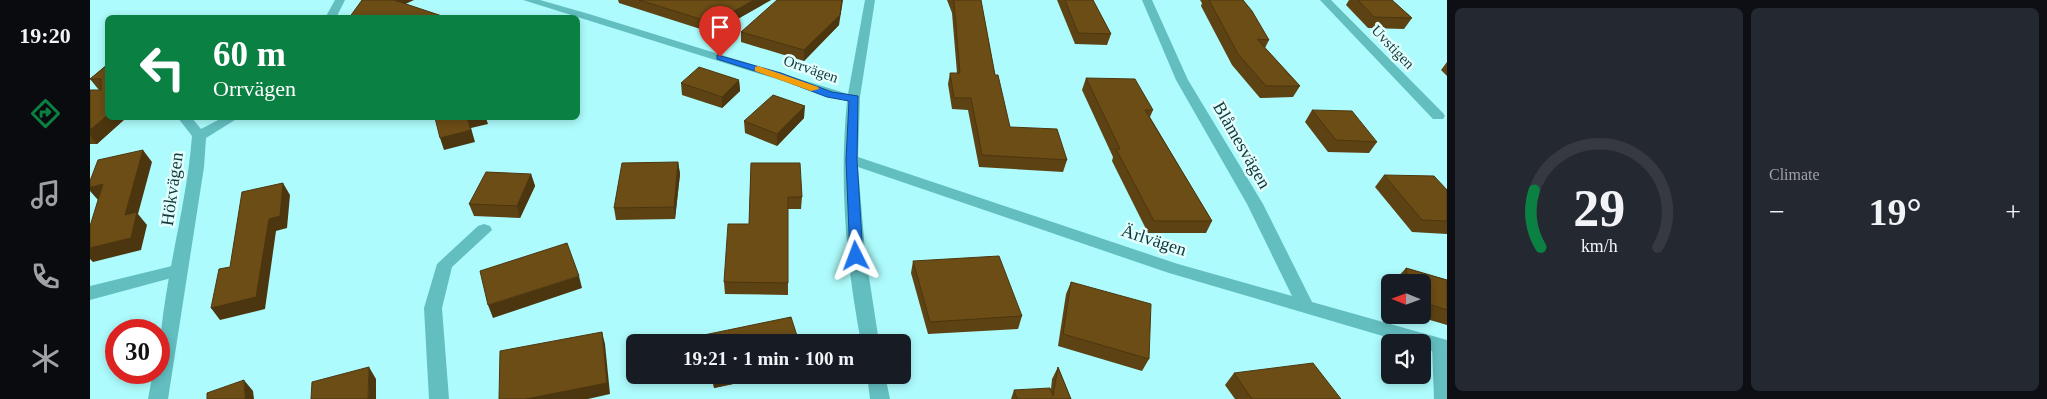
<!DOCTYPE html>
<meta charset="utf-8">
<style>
:root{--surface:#171b24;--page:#242831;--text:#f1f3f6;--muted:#9ea1a6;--line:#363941;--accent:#0b8043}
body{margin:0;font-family:"Times New Roman",serif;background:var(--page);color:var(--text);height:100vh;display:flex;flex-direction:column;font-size:19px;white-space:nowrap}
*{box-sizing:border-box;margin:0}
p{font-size:16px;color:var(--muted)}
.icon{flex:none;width:28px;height:28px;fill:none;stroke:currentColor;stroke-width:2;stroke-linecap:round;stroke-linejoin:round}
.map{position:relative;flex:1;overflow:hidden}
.drawer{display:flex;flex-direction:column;gap:8px;padding:8px;background:#0d0f14;width:600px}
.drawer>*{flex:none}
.top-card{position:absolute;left:15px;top:15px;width:475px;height:105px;border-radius:8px;box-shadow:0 2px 8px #0003;background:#0b8043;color:#fff;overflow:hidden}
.needle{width:32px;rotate:271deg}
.buttons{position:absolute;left:1291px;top:274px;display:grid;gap:10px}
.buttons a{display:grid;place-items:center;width:50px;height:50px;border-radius:8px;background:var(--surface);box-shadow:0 2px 8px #0003;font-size:25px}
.speed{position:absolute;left:15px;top:319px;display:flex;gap:10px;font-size:25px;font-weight:700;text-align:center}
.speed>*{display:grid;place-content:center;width:65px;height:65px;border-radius:50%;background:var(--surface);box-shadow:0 2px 8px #0003;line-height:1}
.speed .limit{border:8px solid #d22;background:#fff;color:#111}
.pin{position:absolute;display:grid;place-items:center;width:42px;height:42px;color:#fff;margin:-51px -21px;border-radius:50% 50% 50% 0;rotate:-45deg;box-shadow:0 0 5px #0007}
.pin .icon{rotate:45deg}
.me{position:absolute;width:55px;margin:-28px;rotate:357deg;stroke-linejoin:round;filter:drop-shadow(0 0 4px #0008)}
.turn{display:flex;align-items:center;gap:18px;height:105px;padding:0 25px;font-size:22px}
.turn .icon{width:65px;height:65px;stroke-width:2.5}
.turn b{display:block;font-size:35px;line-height:42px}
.big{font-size:38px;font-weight:700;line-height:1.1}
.drawer .card{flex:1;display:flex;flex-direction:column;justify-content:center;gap:8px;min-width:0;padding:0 18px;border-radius:8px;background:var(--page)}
.drawer .dial{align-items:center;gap:0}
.dial svg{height:130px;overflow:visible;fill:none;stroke:var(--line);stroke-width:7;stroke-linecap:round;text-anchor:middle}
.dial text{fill:var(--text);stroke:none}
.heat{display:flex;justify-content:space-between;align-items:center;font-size:28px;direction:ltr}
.drawer .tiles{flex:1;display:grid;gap:8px;grid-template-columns:repeat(2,1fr)}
.trip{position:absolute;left:536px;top:334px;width:285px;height:50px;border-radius:8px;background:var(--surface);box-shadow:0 2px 8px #0003;font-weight:700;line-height:50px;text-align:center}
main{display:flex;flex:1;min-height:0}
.dock{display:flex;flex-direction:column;width:90px;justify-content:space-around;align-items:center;background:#090b0e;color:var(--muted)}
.dock .icon{width:35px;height:35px}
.dock .on{color:var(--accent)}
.dock b{font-size:22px;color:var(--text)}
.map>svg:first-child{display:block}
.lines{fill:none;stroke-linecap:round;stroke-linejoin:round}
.service{fill:#63bec0;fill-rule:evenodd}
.minor{fill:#63bec0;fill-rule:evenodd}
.wall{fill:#5d4213}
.shaded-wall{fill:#4c360f}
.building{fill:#6c4d16;stroke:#4c360f}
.route{fill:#1a73e8;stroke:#114b97}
.slow{fill:#f59e0b}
.labels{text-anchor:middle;stroke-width:5;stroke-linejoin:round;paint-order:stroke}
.far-street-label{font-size:15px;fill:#153536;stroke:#e1ffff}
.street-label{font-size:18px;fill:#153536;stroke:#e1ffff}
</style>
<main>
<nav class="dock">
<b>19:20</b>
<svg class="icon on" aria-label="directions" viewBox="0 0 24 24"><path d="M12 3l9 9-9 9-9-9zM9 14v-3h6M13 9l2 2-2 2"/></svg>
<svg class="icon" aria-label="music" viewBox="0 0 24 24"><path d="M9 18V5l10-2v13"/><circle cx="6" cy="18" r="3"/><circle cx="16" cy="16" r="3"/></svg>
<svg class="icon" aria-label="phone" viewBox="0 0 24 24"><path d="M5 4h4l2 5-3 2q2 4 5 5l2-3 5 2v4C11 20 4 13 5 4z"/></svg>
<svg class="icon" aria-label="climate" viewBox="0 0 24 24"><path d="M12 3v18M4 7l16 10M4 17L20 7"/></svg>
</nav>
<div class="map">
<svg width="1357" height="399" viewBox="0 0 1357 399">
<rect width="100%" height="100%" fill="#adfbfc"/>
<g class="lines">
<g class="service">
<polygon points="394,224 400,226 402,230 362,267 352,308 359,399 339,399 334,308 347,264 388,226"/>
<polygon points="90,264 96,266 98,270 96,274 0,300 0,286"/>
<polygon points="1351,339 1357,341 1357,399 1344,399 1342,346 1345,341"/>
</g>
<g class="minor">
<polygon points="245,0 255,0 246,18 235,18"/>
<path d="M433,0H450L499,14L758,94L775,0H785L770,97L768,157L1088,264L1202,296L1157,204L1086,80L1052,0H1062L1098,80L1173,204L1222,302L1357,340V356L1332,348V342H1313L1079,273L768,167L775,251L789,342H771C756,264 749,181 757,101Z"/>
<polygon points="1230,0 1241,0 1353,113 1355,116 1353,119 1343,119"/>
<path d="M88,118H102L111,129L132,118H148L116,138L114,167L78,399H58L63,372H69C69,293 96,216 102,136Z"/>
<polygon points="777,375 795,375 800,399 780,399"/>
</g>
</g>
<g class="wall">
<polygon points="528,0 681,0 623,33 529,3"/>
<polygon points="857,0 891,0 905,75 920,127 977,160 973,172 889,167 878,110 862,109 858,84 860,73 867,73 862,13"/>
<polygon points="967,0 1003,0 1021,34 1017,45 985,44"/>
<polygon points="1110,0 1153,0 1179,40 1175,48 1210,86 1203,97 1170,98 1142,65 1111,6 1112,3"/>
<polygon points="1259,0 1302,0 1322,18 1314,29 1278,28 1256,5"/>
<polygon points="749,25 714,61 651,42 651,32"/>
<polygon points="1357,62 1357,76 1351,70"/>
<polygon points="18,64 18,118 36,118 7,144 0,144 0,90 9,90 0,79"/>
<polygon points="996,78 1063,110 1060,117 1122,221 1116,233 1058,233 1022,161 1023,157 992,90"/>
<polygon points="649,80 650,91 632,108 592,95 591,83"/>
<polygon points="1222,110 1287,142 1279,153 1238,152 1215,122"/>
<polygon points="714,118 687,146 655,133 654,121"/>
<polygon points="588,162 590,174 585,219 526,220 524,208"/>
<polygon points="661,163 712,197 711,209 698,209 698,295 635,294 634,282 659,224"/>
<polygon points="441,174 445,186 430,218 384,216 379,204"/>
<polygon points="1294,175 1357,190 1357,234 1322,232 1285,187"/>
<polygon points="823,261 932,316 928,329 838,334 821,273"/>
<polygon points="1316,268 1357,280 1357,325 1323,315 1332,315 1332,282 1306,282 1305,280"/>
<polygon points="981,282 1059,359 1052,371 968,346 976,294"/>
<polygon points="968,367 981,399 921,399 924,390 961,389 962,379"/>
<polygon points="1144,373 1251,399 1145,399 1135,385"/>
<polygon points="621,375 686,375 624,388"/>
</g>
<g class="shaded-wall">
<polygon points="301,0 324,0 305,9"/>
<polygon points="664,0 681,0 623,33 623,23"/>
<polygon points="752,0 753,0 749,25 714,61 714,50"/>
<polygon points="649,80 650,91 632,108 632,97"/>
<polygon points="715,106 714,118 687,146 687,134"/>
<polygon points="18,115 18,118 36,118 7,144 0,135 0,130"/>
<polygon points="377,118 396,118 398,124 381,128 385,142 354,150 350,138"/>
<polygon points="53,150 62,162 48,214 57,225 51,250 3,262 0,259 0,248"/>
<polygon points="588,162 590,174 585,219 584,207"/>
<polygon points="441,174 445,186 430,218 427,206"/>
<polygon points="193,183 200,195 197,228 186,231 175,309 130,320 121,308 179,219"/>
<polygon points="13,184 23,197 8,200 0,191 0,187"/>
<polygon points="489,276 492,288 403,318 398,305"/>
<polygon points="512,332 515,344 520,394 498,399 436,399"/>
<polygon points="279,367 286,379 286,399 278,399"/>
<polygon points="629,375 686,375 624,388 623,376"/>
<polygon points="154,380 163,391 164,399 155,399"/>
</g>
<g class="building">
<polygon points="272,0 304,0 358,18 259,18"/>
<polygon points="549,0 664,0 623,23"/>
<polygon points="687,0 752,0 750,15 714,50 651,32"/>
<polygon points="863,0 891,0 905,75 908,75 920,127 967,129 977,160 892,155 881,98 864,98 860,73 870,73 864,2"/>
<polygon points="975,0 1003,0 1021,34 988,33"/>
<polygon points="1119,0 1153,0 1162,11 1179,40 1167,39 1210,86 1176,86 1148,54"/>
<polygon points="1268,0 1302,0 1322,18 1284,17"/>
<polygon points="18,64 18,115 0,130 0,90 11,90 11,79 0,79"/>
<polygon points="609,67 649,80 632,97 591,83"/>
<polygon points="996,78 1045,79 1063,110 1055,110 1122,221 1064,221 1026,149 1030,149"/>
<polygon points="683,95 715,106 687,134 654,121"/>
<polygon points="1222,110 1262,111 1287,142 1246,140"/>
<polygon points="345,118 377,118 381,130 350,138"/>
<polygon points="53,150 35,215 47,212 41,238 0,248 0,226 13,184 0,187 0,181 8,160"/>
<polygon points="588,162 584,207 524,208 532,163"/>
<polygon points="661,163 710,163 712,197 698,197 698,283 634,282 638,224 659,224"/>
<polygon points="396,172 441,174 427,206 379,204"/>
<polygon points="1294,175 1344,176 1357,190 1357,221 1332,220"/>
<polygon points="193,183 190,216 179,219 166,297 121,308 129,269 140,267 152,192"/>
<polygon points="477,243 489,276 398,305 390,271"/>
<polygon points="909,256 932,316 840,322 823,261"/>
<polygon points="1316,268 1357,280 1357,310 1332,302 1332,282 1318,282"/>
<polygon points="981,282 1061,304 1059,359 973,334"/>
<polygon points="701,317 709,342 615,342 614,335"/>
<polygon points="512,332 517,383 436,399 409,399 410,351"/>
<polygon points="1223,363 1251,399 1162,399 1144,373"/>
<polygon points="279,367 278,399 221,399 222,382"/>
<polygon points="968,367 981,399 927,399 924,390 960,388 963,396"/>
<polygon points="154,380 155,399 117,399 117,393"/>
</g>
<polygon class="route" points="627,55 691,73 742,92 768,96 767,160 773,256 771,260 766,261 760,256 756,160 759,101 737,97 684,77 627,59"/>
<polygon class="slow" points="668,66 728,87 729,89 721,91 665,71 665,67"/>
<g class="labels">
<g class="far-street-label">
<text transform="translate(1303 47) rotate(46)" y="5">Uvstigen</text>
<text transform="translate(721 69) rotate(19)" y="5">Orrvägen</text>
</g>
<g class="street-label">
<text transform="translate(1152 145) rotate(60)" y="6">Blåmesvägen</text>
<text transform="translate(82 189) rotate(-82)" y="6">Hökvägen</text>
<text transform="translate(1064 240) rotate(18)" y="6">Ärlvägen</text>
</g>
</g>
</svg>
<div class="buttons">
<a><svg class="needle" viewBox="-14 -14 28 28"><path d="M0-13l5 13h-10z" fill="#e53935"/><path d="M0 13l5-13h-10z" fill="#9ea1a6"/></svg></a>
<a><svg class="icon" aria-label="sound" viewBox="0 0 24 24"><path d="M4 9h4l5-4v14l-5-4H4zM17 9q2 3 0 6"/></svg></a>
</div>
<div class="speed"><div class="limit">30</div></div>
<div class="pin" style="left:630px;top:57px;background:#d93025"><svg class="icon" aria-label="arrive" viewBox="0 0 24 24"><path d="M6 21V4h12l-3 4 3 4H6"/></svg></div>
<svg class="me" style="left:766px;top:256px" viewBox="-20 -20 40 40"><path d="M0-17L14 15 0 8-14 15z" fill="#1a73e8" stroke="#fff" stroke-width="4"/></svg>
<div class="trip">19:21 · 1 min · 100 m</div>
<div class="top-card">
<div class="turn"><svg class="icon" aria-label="left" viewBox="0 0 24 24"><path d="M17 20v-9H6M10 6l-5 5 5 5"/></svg><div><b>60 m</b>Orrvägen</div></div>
</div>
</div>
<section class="drawer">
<div class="tiles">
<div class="card dial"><svg viewBox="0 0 100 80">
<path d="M14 69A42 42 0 1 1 86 69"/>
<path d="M14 69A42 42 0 0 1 10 34" stroke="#0b8043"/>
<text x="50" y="56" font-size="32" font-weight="700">29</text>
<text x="50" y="72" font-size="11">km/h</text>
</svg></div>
<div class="card"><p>Climate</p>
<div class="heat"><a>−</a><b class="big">19°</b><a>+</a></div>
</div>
</div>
</section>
</main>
